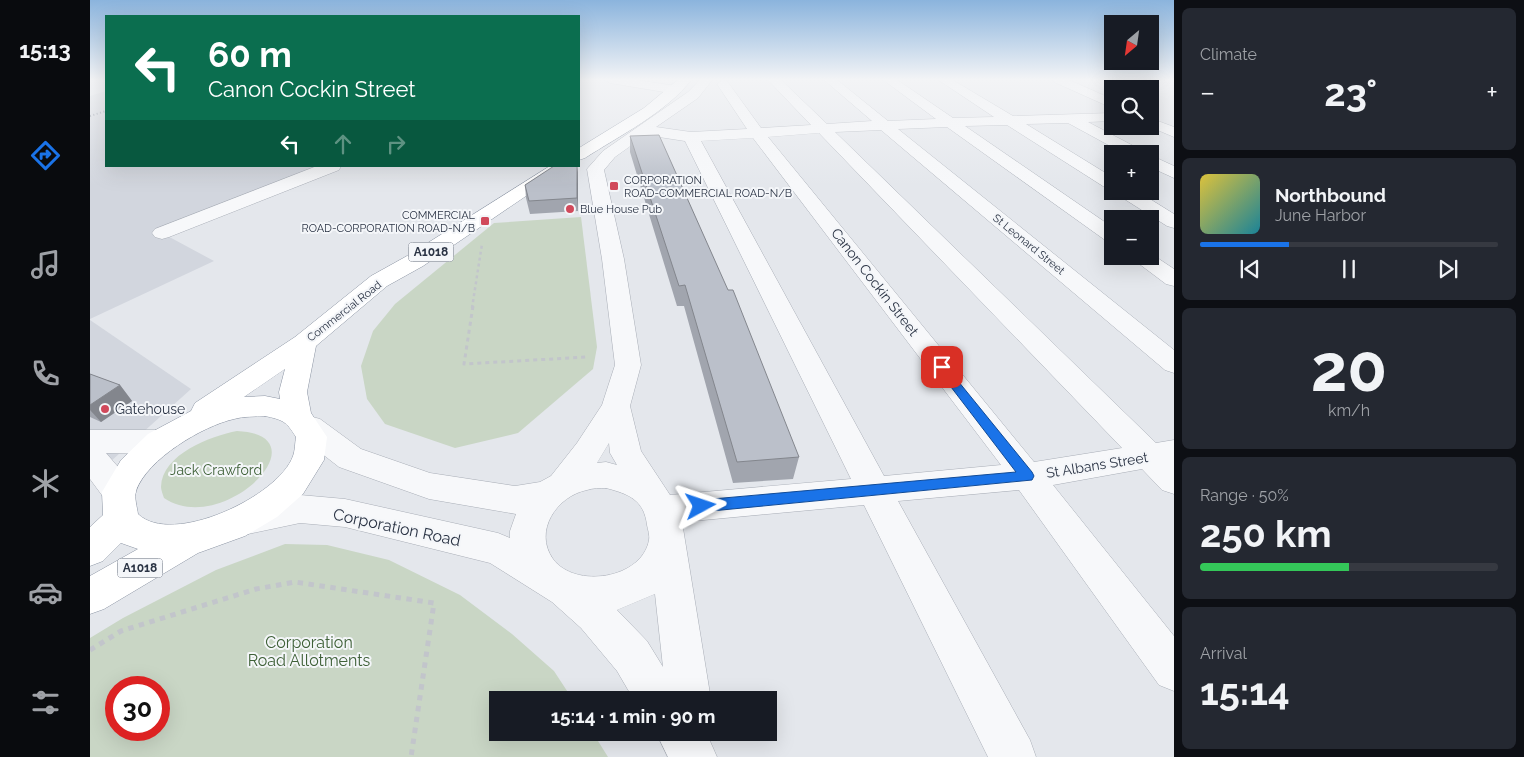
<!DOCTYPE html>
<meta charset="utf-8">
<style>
:root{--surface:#171b24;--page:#242831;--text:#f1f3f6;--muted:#9ea1a6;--line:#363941;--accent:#1a73e8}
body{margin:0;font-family:Raleway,sans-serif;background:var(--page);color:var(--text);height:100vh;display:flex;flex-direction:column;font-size:19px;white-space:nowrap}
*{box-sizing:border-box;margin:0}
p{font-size:16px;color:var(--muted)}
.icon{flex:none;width:28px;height:28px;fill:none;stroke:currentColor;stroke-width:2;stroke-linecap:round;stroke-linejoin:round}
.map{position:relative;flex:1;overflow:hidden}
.details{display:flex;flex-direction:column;gap:8px;padding:8px;background:#0d0f14;width:350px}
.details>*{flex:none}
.guide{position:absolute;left:15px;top:15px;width:475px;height:152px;border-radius:0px;box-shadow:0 5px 20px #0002;background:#0b6e4f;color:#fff;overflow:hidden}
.needle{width:32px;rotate:209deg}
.tools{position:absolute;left:1014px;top:15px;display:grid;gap:10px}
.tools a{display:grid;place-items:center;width:55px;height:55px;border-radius:0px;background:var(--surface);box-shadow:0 5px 20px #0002;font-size:25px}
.speed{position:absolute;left:15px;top:676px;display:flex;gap:10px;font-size:25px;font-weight:700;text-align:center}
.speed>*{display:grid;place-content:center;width:65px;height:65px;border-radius:50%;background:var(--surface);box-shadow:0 5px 20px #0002;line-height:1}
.speed .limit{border:8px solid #d22;background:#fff;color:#111}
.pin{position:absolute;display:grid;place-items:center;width:42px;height:42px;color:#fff;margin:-21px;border-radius:10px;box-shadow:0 2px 8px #0006}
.me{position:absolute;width:55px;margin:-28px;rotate:85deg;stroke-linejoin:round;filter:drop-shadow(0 0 4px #0008)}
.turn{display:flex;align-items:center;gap:18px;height:105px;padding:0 20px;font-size:22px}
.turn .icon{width:65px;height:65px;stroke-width:2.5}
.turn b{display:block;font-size:35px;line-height:42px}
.lanes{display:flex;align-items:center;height:48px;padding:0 20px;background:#0003;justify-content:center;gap:25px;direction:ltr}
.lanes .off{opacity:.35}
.big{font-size:38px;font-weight:700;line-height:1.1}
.details .tile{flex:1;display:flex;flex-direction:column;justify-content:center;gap:8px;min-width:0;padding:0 18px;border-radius:8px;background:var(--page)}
.details .dial{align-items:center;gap:0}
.dial b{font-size:65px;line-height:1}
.song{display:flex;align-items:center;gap:15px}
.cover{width:60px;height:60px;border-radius:8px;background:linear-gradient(135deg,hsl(50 70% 55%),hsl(190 70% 35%))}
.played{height:5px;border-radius:2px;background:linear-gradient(90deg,var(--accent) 30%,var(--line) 30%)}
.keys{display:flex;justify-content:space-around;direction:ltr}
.heat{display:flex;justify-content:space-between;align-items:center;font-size:28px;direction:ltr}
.charge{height:8px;border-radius:4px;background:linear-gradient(90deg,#34c759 50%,var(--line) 0)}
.trip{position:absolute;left:399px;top:691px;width:288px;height:50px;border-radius:0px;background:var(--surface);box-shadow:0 5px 20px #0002;font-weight:700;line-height:50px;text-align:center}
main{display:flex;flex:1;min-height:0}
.dock{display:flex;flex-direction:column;width:90px;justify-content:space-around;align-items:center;background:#090b0e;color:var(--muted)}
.dock .icon{width:35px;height:35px}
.dock .on{color:var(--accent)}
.dock b{font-size:22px;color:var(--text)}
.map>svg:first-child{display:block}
.built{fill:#d2d6de}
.green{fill:#c9d6c5;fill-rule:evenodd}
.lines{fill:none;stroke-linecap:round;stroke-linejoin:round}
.minor-casing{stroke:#a9aeb7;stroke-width:1}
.highway-casing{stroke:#8b94a3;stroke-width:1}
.path-far2{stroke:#c2c5cb;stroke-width:2.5;stroke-dasharray:3 3;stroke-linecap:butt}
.path-far1{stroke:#c2c5cb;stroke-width:3;stroke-dasharray:4 4;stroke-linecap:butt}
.path{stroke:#c2c5cb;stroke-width:5;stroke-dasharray:5.5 5.5;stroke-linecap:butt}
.minor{fill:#f7f8fa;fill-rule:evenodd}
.highway{fill:#fff;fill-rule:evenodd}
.rail{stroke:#7d8696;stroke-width:2;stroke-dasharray:1 2.5;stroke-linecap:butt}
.wall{fill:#a1a5ae}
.shaded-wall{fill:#83868d}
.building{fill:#bbc0ca;stroke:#83868d}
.route{fill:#1a73e8;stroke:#114b97}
.poi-dot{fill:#d1495b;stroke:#f4f6f9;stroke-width:2}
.labels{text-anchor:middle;stroke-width:4;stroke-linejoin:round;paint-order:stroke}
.far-poi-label{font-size:11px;fill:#2b3445;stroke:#f4f6f9;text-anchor:start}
.far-street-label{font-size:11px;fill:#2b3445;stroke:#f4f6f9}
.shield{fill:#f4f6f9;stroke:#676e7b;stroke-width:1}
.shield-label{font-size:12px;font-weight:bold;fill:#2b3445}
.street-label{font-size:14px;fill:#2b3445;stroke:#f4f6f9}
.poi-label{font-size:14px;fill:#2b3445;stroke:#f4f6f9;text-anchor:start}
.park-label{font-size:14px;fill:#3f6138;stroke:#f4f6f9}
.near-street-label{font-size:16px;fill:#2b3445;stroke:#f4f6f9}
.near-park-label{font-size:16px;fill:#3f6138;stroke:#f4f6f9}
</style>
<main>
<nav class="dock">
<b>15:13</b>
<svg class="icon on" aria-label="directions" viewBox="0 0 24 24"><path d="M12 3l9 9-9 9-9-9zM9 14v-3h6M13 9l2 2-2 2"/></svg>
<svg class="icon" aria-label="music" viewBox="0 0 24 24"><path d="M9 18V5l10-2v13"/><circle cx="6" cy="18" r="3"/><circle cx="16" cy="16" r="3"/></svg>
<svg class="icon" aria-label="phone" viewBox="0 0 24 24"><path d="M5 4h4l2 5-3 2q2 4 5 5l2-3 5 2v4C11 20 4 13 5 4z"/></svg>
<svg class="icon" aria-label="climate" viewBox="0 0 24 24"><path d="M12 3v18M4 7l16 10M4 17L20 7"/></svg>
<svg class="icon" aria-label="car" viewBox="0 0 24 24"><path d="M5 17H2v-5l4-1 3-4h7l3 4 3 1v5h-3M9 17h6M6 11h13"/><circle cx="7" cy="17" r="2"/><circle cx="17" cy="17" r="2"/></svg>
<svg class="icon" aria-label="filters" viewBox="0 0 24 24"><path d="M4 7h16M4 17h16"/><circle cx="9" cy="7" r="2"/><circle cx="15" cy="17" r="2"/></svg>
</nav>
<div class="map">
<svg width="1084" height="757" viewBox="0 0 1084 757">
<rect width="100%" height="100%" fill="#e4e7ec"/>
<g class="built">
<polygon points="16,91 16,166 243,166 72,233 124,261 0,319 0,96"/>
<polygon points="0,320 101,389 0,480"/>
</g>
<g class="green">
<polygon points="491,217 507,347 503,369 428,433 365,448 295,424 277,399 271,366 283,331 305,304 404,223"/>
<path d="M147,431C236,435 133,538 74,498C73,495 71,490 71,487C72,454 121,436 147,431Z"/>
<path d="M195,544L237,545L299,560L370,595L422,634L464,671L483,700H408V732L503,733L518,757H0V638L33,618L126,570ZM26,688H69V730H26Z"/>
</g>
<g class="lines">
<defs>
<g id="minor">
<polygon points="514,79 540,79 586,86 592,90 586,94 520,83"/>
<path d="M611,79H623L608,98L566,127L601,132L657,129L627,84L633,80L637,81L671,128L721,125L677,79H690L737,124L782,121L733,79H746L798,121L846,119L792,79H806L863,118L904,117L847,79H861L923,116L1022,113V121L998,122L1053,151L1055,154H1035L978,123L936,124L1022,177V189L1016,188L917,125L875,126L1022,227V242L1015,240L857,127L808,129L1084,350V373L1075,370L791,130L745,132L1066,443L1084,440V494L1072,490L1052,469L963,485L1084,636V691L1069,685L929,490L808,501L940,740L946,757H898L774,505L592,522L621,700H544L527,671L491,628L462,602L400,563L255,527L210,523L158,534L146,529L141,519L146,509L158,504L210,495L255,499L408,533L420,538V531L426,514L339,499L249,467L208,435L204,427L208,419L219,416L230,419L271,449L340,473L425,486L450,482L461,476L487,443L512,405L525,365L512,259L497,169L513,151L598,92ZM729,133L1032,448L944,462L678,137ZM556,135L595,141L761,479L580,495L551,451L540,406L551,365L534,259L514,170L525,157ZM663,138L911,465L794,476L611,141ZM519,443L520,453L527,465L516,462L507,463ZM516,488C539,494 554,500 557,525C558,530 560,536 559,540C552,579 485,589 463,559C443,531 467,496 497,490C503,488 510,488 516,488ZM565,594L573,667L557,641L527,610Z"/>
<polygon points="962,79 977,79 1022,99 1022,108 964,82"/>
<polygon points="1060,118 1084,127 1084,137 1058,126 1060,126"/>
<polygon points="1060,155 1084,166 1084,178 1060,167"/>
<polygon points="227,166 251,166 249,170 79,237 72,239 65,237 62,233 65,229"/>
<polygon points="1025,191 1047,191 1084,214 1084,228 1077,226 1028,195"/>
<polygon points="1060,253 1084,269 1084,286 1076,284 1044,260 1041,256 1060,256"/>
<polygon points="0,430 69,430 80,434 84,442 80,450 69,454 16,453 41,482 46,492 41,502 29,506 17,502 0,479"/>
<polygon points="566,732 616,732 627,757 578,757"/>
</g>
<g id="highway">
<path d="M589,79H602C577,112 529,136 495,158L489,160V148L554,108Z"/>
<path d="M460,166H480L333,266L297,286L226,346L217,392L221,413L237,437L234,460L213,494L187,517L155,536L108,553L14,609L0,614V576L48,549L31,543L13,561L0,566V527L13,515L12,492L31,460L58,434L101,411L105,403L205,337L281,276L317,256ZM195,369L189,392L190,399L175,396L154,397ZM175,416C193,420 196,421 206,437C205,443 205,451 203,456C189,496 82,547 48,514C47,507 44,497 46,491C57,459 113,426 144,419C154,416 165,417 175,416Z"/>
</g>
</defs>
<use href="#minor" class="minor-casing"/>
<use href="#highway" class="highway-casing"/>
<polyline class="path-far2" points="382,308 392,244"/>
<polyline class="path-far1" points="383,306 374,364 497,357"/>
<polyline class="path" points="0,650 31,631 166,589 205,582 344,603 321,757"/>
<use href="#minor" class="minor"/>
<use href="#highway" class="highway"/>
<polyline class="rail" points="0,116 16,111"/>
</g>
<g class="wall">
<polygon points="540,136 709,457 703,479 643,483 594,306 587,306 540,152"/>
<polygon points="464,166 487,166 488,211 440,214 436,198 435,185"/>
<polygon points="0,374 30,385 42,401 11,422 0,417"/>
</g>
<g class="shaded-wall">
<polygon points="487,166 488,172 488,211 487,198"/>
<polygon points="30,385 42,401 11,422 0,410 0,405"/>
</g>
<g class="building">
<polygon points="569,135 638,290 643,290 709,457 647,462 595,285 589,286 540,136"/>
<polygon points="464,166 487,166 487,198 439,201 435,185"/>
<polygon points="0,374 30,385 0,405"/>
</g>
<linearGradient id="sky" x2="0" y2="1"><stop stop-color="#8bb4dd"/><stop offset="0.43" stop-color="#f3f4f6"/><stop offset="1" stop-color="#f3f4f6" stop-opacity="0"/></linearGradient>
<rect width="1084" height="185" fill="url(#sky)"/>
<polygon class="route" points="852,363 855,365 942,472 944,476 942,480 611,512 606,510 604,506 606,502 611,500 926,472 848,370 846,367 848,365"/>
<g class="poi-dot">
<rect x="519" y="181" width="10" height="10" rx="2.5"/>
<circle cx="480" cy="209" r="5"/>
<rect x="390" y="216" width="10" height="10" rx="2.5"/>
<circle cx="15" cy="409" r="5"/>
</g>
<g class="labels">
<g class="far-poi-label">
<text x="534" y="184">CORPORATION<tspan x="534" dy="13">ROAD-COMMERCIAL ROAD-N/B</tspan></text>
<text x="490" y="213">Blue House Pub</text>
<text x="385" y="219" text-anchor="end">COMMERCIAL<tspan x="385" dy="13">ROAD-CORPORATION ROAD-N/B</tspan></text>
</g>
<g class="far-street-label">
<text transform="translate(939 244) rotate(39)" y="4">St Leonard Street</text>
<text transform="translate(254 311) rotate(-38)" y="4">Commercial Road</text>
</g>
<g class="shield">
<rect x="318.5" y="242.5" width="45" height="19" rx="4"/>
<rect x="27.5" y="558.5" width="45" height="19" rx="4"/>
</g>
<g class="shield-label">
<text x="341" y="256">A1018</text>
<text x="50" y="572">A1018</text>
</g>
<g class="street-label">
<text transform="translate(785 282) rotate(52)" y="5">Canon Cockin Street</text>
<text transform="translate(1007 465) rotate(-9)" y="5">St Albans Street</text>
</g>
<g class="poi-label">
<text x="25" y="414">Gatehouse</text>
</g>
<g class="park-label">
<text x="126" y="475">Jack Crawford</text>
</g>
<g class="near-street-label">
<text transform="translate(307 527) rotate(12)" y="6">Corporation Road</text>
</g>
<g class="near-park-label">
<text x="219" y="648">Corporation<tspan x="219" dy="18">Road Allotments</tspan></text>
</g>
</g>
</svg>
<div class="tools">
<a><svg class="needle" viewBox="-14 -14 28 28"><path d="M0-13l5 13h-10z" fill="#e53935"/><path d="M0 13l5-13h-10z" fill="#9ea1a6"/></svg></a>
<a><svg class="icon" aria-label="search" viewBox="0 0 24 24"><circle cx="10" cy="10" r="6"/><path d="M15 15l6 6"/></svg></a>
<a>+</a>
<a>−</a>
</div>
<div class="speed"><div class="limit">30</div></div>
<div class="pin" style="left:852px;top:367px;background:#d93025"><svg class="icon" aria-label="arrive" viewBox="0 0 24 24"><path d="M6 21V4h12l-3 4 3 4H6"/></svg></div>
<svg class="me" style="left:611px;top:506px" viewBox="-20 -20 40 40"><path d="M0-17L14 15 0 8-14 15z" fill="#1a73e8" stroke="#fff" stroke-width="4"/></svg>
<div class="trip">15:14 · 1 min · 90 m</div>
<div class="guide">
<div class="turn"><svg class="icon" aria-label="left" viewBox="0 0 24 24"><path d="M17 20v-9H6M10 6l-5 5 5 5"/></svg><div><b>60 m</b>Canon Cockin Street</div></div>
<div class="lanes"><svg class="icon" aria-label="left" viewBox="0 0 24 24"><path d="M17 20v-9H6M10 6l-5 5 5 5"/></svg><svg class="icon off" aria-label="ahead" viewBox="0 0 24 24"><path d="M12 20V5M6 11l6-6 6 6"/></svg><svg class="icon off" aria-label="right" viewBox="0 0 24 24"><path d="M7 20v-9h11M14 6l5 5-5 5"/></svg></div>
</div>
</div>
<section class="details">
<div class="tile"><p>Climate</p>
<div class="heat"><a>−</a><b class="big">23°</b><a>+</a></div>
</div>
<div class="tile">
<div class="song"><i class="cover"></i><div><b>Northbound</b><p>June Harbor</p></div></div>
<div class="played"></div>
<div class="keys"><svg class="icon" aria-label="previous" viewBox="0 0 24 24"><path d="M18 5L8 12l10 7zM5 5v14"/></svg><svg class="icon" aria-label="pause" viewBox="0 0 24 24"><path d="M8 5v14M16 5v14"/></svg><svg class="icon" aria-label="next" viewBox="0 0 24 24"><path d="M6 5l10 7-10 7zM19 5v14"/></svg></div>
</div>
<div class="tile dial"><b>20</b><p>km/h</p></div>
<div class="tile"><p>Range · 50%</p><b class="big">250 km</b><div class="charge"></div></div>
<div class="tile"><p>Arrival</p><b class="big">15:14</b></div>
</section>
</main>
